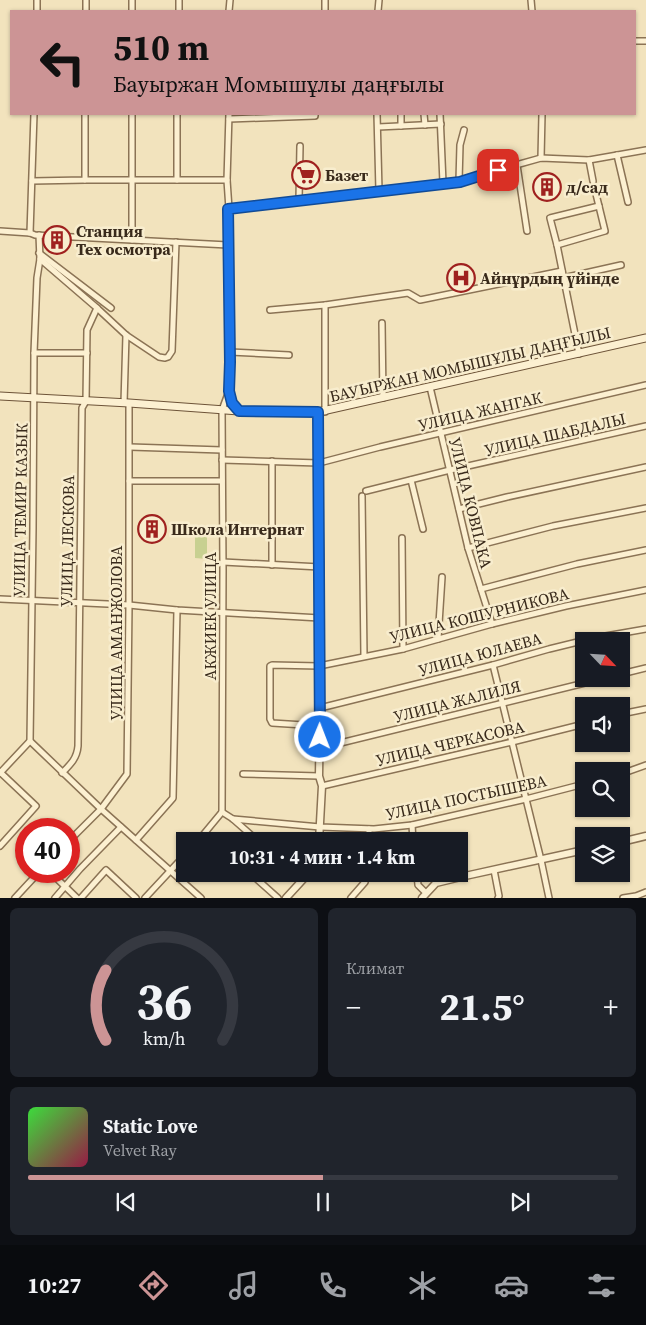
<!DOCTYPE html>
<html lang="ru">
<meta charset="utf-8">
<style>
:root{--surface:#171b24;--page:#20242c;--text:#f1f3f6;--muted:#9ea1a6;--line:#363941;--accent:#cc9495}
body{margin:0;font-family:"Source Serif 4",serif;background:var(--page);color:var(--text);height:100vh;display:flex;flex-direction:column;font-size:19px;white-space:nowrap}
*{box-sizing:border-box;margin:0}
p{font-size:16px;color:var(--muted)}
.icon{flex:none;width:28px;height:28px;fill:none;stroke:currentColor;stroke-width:2;stroke-linecap:round;stroke-linejoin:round}
.map{position:relative;height:898px;overflow:hidden}
.drawer{display:flex;flex-direction:column;gap:10px;padding:10px;background:#0d0f14;flex:1}
.drawer>*{flex:none}
.hud{position:absolute;left:10px;top:10px;width:626px;height:105px;border-radius:0px;box-shadow:0 1px 4px #0004;background:#cc9495;color:#111;overflow:hidden}
.needle{width:32px;rotate:115deg}
.fabs{position:absolute;left:575px;top:632px;display:grid;gap:10px}
.fabs a{display:grid;place-items:center;width:55px;height:55px;border-radius:0px;background:var(--surface);box-shadow:0 1px 4px #0004;font-size:25px}
.speed{position:absolute;left:15px;top:818px;display:flex;gap:10px;font-size:25px;font-weight:700;text-align:center}
.speed>*{display:grid;place-content:center;width:65px;height:65px;border-radius:50%;background:var(--surface);box-shadow:0 1px 4px #0004;line-height:1}
.speed .limit{border:8px solid #d22;background:#fff;color:#111}
.pin{position:absolute;display:grid;place-items:center;width:42px;height:42px;color:#fff;margin:-21px;border-radius:10px;box-shadow:0 2px 8px #0006}
.me{position:absolute;width:55px;margin:-28px;rotate:1deg;stroke-linejoin:round;filter:drop-shadow(0 0 4px #0008)}
.turn{display:flex;align-items:center;gap:18px;height:105px;padding:0 20px;font-size:22px}
.turn .icon{width:65px;height:65px;stroke-width:2.5}
.turn b{display:block;font-size:35px;line-height:42px}
.big{font-size:38px;font-weight:700;line-height:1.1}
.drawer .widget{flex:1;display:flex;flex-direction:column;justify-content:center;gap:8px;min-width:0;padding:0 18px;border-radius:8px;background:var(--page)}
.drawer .dial{align-items:center;gap:0}
.dial svg{height:130px;overflow:visible;fill:none;stroke:var(--line);stroke-width:7;stroke-linecap:round;text-anchor:middle}
.dial text{fill:var(--text);stroke:none}
.song{display:flex;align-items:center;gap:15px}
.cover{width:60px;height:60px;border-radius:8px;background:linear-gradient(135deg,hsl(120 70% 55%),hsl(340 70% 35%))}
.played{height:5px;border-radius:2px;background:linear-gradient(90deg,var(--accent) 50%,var(--line) 50%)}
.keys{display:flex;justify-content:space-around;direction:ltr}
.heat{display:flex;justify-content:space-between;align-items:center;font-size:28px;direction:ltr}
.drawer .tiles{flex:1;display:grid;gap:10px;grid-template-columns:1fr 1fr}
.widget:last-child{grid-column:span 2}
.trip{position:absolute;left:176px;top:832px;width:292px;height:50px;border-radius:0px;background:var(--surface);box-shadow:0 1px 4px #0004;font-weight:700;line-height:50px;text-align:center}
.menu{display:flex;height:80px;justify-content:space-around;align-items:center;background:#090b0e;color:var(--muted)}
.menu .icon{width:35px;height:35px}
.menu .active{color:var(--accent)}
.menu b{font-size:22px;color:var(--text)}
.map>svg:first-child{display:block}
.pitch{fill:#c8d091}
.lines{fill:none;stroke-linecap:round;stroke-linejoin:round}
.minor-casing{stroke:#8b7355;stroke-width:8}
.tertiary-casing{stroke:#8b7355;stroke-width:9}
.secondary-casing{stroke:#6d5338;stroke-width:9}
.minor{stroke:#fcf0d1;stroke-width:5}
.tertiary{stroke:#fcf0d1;stroke-width:6}
.secondary{stroke:#fcf0d1;stroke-width:7}
.route-casing{stroke:#114b97;stroke-width:12}
.route{stroke:#1a73e8;stroke-width:9}
.labels{text-anchor:middle;stroke-width:5;stroke-linejoin:round;paint-order:stroke}
.poi-label{font-size:16px;font-weight:bold;fill:#392a1b;stroke:#f8edce;text-anchor:start}
.street-label{font-size:16px;fill:#392a1b;stroke:#f8edce}
</style>
<div class="map">
<svg width="646" height="898" viewBox="0 0 646 898">
<rect width="100%" height="100%" fill="#f2e3bd"/>
<polygon class="pitch" points="195,535 207,535 207,559 195,558"/>
<g class="lines">
<defs>
<g id="minor">
<polyline points="531,0 532,11"/>
<polyline points="37,11 37,0"/>
<polyline points="86,11 86,0"/>
<polyline points="132,11 132,0"/>
<polyline points="179,11 179,0"/>
<polyline points="229,11 230,0"/>
<polyline points="325,11 325,0"/>
<polyline points="378,11 379,0"/>
<polyline points="635,41 646,41"/>
<polyline points="377,114 379,191"/>
<polyline points="401,114 401,126"/>
<polyline points="424,114 425,125"/>
<polyline points="440,114 443,183"/>
<polyline points="229,119 315,116 315,114"/>
<polyline points="378,127 441,124"/>
<polyline points="617,155 628,202"/>
<polyline points="541,158 542,114"/>
<polyline points="589,160 593,181"/>
<polyline points="517,165 527,231"/>
<polyline points="85,180 227,180"/>
<polyline points="177,180 177,114"/>
<polyline points="32,181 85,180 85,114"/>
<polyline points="459,181 460,145 464,130"/>
<polyline points="299,200 300,146"/>
<polyline points="229,209 459,181 541,158 589,160 646,150"/>
<polyline points="0,231 30,233 35,235 228,245"/>
<polyline points="30,233 34,114"/>
<polyline points="132,240 132,114"/>
<polyline points="557,245 550,218 599,206"/>
<polyline points="39,253 111,308"/>
<polyline points="40,259 97,308 126,335 159,357 165,358 168,357 172,351 176,242"/>
<polyline points="563,278 621,265"/>
<polyline points="270,310 325,305 408,293 420,300 562,271"/>
<polyline points="382,323 383,398"/>
<polyline points="230,352 289,355"/>
<polyline points="34,353 87,353"/>
<polyline points="579,354 557,245 605,231 596,194"/>
<polyline points="430,387 468,548 492,624"/>
<polyline points="229,392 232,403 239,411"/>
<polyline points="124,403 126,335"/>
<polyline points="325,412 325,305"/>
<polyline points="130,447 222,450"/>
<polyline points="222,460 319,463 380,447 646,385"/>
<polyline points="272,461 272,565"/>
<polyline points="411,480 423,529"/>
<polyline points="129,481 222,481"/>
<polyline points="366,491 450,470 646,426"/>
<polyline points="362,496 364,656"/>
<polyline points="459,509 507,497 646,467"/>
<polyline points="402,538 403,649"/>
<polyline points="468,548 553,526 646,508"/>
<polyline points="223,562 320,567"/>
<polyline points="481,589 577,564 646,550"/>
<polyline points="0,599 129,605 177,610 320,618"/>
<polyline points="438,639 442,577"/>
<polyline points="493,665 541,860 549,898"/>
<polyline points="621,674 646,668"/>
<polyline points="320,708 493,665 549,649 594,638 646,629"/>
<polyline points="621,714 646,709"/>
<polyline points="320,726 272,723 270,719 270,666 272,665 319,666 403,649 492,624 566,606 646,590"/>
<polyline points="30,741 101,809 201,898"/>
<polyline points="320,748 601,679"/>
<polyline points="0,772 36,806 0,846"/>
<polyline points="0,773 30,741 33,528 34,353 37,278 40,259 39,235"/>
<path d="M62,773C71,764 77,758 78,746L82,408L86,401L87,330L97,308"/>
<polyline points="243,774 319,776"/>
<polyline points="621,774 646,765"/>
<polyline points="322,786 512,742 584,724"/>
<polyline points="222,812 233,819 258,841"/>
<polyline points="233,819 320,827 374,829 412,825 526,799 584,784"/>
<polyline points="412,825 413,841"/>
<polyline points="206,834 214,841"/>
<polyline points="136,840 173,798 177,610"/>
<polyline points="69,841 101,809 127,774 129,605 129,403"/>
<polyline points="198,841 222,812 223,570 222,410 229,391 230,362 229,209 227,180 229,114"/>
<polyline points="369,841 369,829"/>
<polyline points="494,870 499,896 498,898"/>
<polyline points="49,871 77,898"/>
<polyline points="251,874 278,898"/>
<polyline points="295,874 302,880"/>
<polyline points="417,874 418,885 426,893"/>
<polyline points="15,898 40,871"/>
<polyline points="55,898 80,869 121,827"/>
<polyline points="81,898 106,870 136,898"/>
<polyline points="145,898 185,855"/>
<polyline points="351,898 365,882 367,874"/>
<polyline points="623,898 636,896 646,892"/>
</g>
<g id="tertiary">
<polyline points="318,412 320,567 319,666 320,708 319,776 322,786 319,841"/>
<polyline points="621,842 646,836"/>
<polyline points="286,898 308,874"/>
<polyline points="422,898 436,883 465,876 584,850"/>
</g>
<polyline id="secondary" points="0,396 129,403 239,411 318,412 646,338"/>
</defs>
<use href="#minor" class="minor-casing"/>
<use href="#tertiary" class="tertiary-casing"/>
<use href="#secondary" class="secondary-casing"/>
<use href="#minor" class="minor"/>
<use href="#tertiary" class="tertiary"/>
<use href="#secondary" class="secondary"/>
</g>
<g class="lines">
<defs>
<polyline id="route" points="320,737 318,412 239,411 232,403 229,391 230,362 228,209 460,182 498,170"/>
</defs>
<use href="#route" class="route-casing"/>
<use href="#route" class="route"/>
</g>
<defs>
<symbol id="supermarket-ring" viewBox="-11 -11 22 22"><circle r="9.5" fill="#f8edce" stroke="#9f211f" stroke-width="1.5"/><path d="M-6-5.5h2.5l.6 2H6L4.5 2H-2.5L-4.4-4H-6ZM-1.5 3.2a1.3 1.3 0 1 0 .1 0ZM3 3.2a1.3 1.3 0 1 0 .1 0Z" fill="#9f211f"/></symbol>
<symbol id="building-ring" viewBox="-11 -11 22 22"><circle r="9.5" fill="#f8edce" stroke="#9f211f" stroke-width="1.5"/><path d="M-4-6H4V6H1V3H-1V6H-4ZM-2.5-4.3h1.7v1.8h-1.7ZM.8-4.3h1.7v1.8H.8ZM-2.5-1h1.7V.8h-1.7ZM.8-1h1.7V.8H.8Z" fill="#9f211f"/></symbol>
<symbol id="hospital-ring" viewBox="-11 -11 22 22"><circle r="9.5" fill="#f8edce" stroke="#9f211f" stroke-width="1.5"/><path d="M-5-5h3v3.5h4V-5h3V5h-3V1.5h-4V5h-3Z" fill="#9f211f"/></symbol>
</defs>
<g fill-rule="evenodd">
<use href="#supermarket-ring" x="290" y="159" width="32" height="32"/>
<use href="#building-ring" x="531" y="171" width="32" height="32"/>
<use href="#building-ring" x="41" y="224" width="32" height="32"/>
<use href="#hospital-ring" x="445" y="262" width="32" height="32"/>
<use href="#building-ring" x="136" y="513" width="32" height="32"/>
</g>
<g class="labels">
<g class="poi-label">
<text x="325" y="181">Базет</text>
<text x="566" y="193">д/сад</text>
<text x="76" y="237">Станция<tspan x="76" dy="18">Тех осмотра</tspan></text>
<text x="480" y="284">Айнұрдың үйінде</text>
<text x="171" y="535">Школа Интернат</text>
</g>
<g class="street-label">
<text transform="translate(470 364) rotate(-13)" y="6">БАУЫРЖАН МОМЫШҰЛЫ ДАҢҒЫЛЫ</text>
<text transform="translate(480 411) rotate(-13)" y="6">УЛИЦА ЖАНГАК</text>
<text transform="translate(555 434) rotate(-13)" y="6">УЛИЦА ШАБДАЛЫ</text>
<text transform="translate(471 503) rotate(76)" y="6">УЛИЦА КОВПАКА</text>
<text transform="translate(20 510) rotate(-89)" y="6">УЛИЦА ТЕМИР КАЗЫК</text>
<text transform="translate(67 541) rotate(-89)" y="6">УЛИЦА ЛЕСКОВА</text>
<text transform="translate(479 615) rotate(-14)" y="6">УЛИЦА КОШУРНИКОВА</text>
<text transform="translate(210 616) rotate(-90)" y="6">АКЖИЕК УЛИЦА</text>
<text transform="translate(116 633) rotate(-90)" y="6">УЛИЦА АМАНЖОЛОВА</text>
<text transform="translate(480 654) rotate(-15)" y="6">УЛИЦА ЮЛАЕВА</text>
<text transform="translate(457 701) rotate(-14)" y="6">УЛИЦА ЖАЛИЛЯ</text>
<text transform="translate(450 743) rotate(-13)" y="6">УЛИЦА ЧЕРКАСОВА</text>
<text transform="translate(466 797) rotate(-12)" y="6">УЛИЦА ПОСТЫШЕВА</text>
</g>
</g>
</svg>
<div class="fabs">
<a><svg class="needle" viewBox="-14 -14 28 28"><path d="M0-13l5 13h-10z" fill="#e53935"/><path d="M0 13l5-13h-10z" fill="#9ea1a6"/></svg></a>
<a><svg class="icon" aria-label="sound" viewBox="0 0 24 24"><path d="M4 9h4l5-4v14l-5-4H4zM17 9q2 3 0 6"/></svg></a>
<a><svg class="icon" aria-label="search" viewBox="0 0 24 24"><circle cx="10" cy="10" r="6"/><path d="M15 15l6 6"/></svg></a>
<a><svg class="icon" aria-label="layers" viewBox="0 0 24 24"><path d="M12 4l9 5-9 5-9-5zM3 14l9 5 9-5"/></svg></a>
</div>
<div class="speed"><div class="limit">40</div></div>
<div class="pin" style="left:498px;top:170px;background:#d93025"><svg class="icon" aria-label="arrive" viewBox="0 0 24 24"><path d="M6 21V4h12l-3 4 3 4H6"/></svg></div>
<svg class="me" style="left:320px;top:737px" viewBox="-20 -20 40 40"><circle r="17" fill="#1a73e8" stroke="#fff" stroke-width="3"/><path d="M0-11L8 9 0 5-8 9z" fill="#fff"/></svg>
<div class="trip">10:31 · 4 мин · 1.4 km</div>
<div class="hud">
<div class="turn"><svg class="icon" aria-label="left" viewBox="0 0 24 24"><path d="M17 20v-9H6M10 6l-5 5 5 5"/></svg><div><b>510 m</b>Бауыржан Момышұлы даңғылы</div></div>
</div>
</div>
<section class="drawer">
<div class="tiles">
<div class="widget dial"><svg viewBox="0 0 100 80">
<path d="M14 69A42 42 0 1 1 86 69"/>
<path d="M14 69A42 42 0 0 1 14 26" stroke="#cc9495"/>
<text x="50" y="56" font-size="32" font-weight="700">36</text>
<text x="50" y="72" font-size="11">km/h</text>
</svg></div>
<div class="widget"><p>Климат</p>
<div class="heat"><a>−</a><b class="big">21.5°</b><a>+</a></div>
</div>
<div class="widget">
<div class="song"><i class="cover"></i><div><b>Static Love</b><p>Velvet Ray</p></div></div>
<div class="played"></div>
<div class="keys"><svg class="icon" aria-label="previous" viewBox="0 0 24 24"><path d="M18 5L8 12l10 7zM5 5v14"/></svg><svg class="icon" aria-label="pause" viewBox="0 0 24 24"><path d="M8 5v14M16 5v14"/></svg><svg class="icon" aria-label="next" viewBox="0 0 24 24"><path d="M6 5l10 7-10 7zM19 5v14"/></svg></div>
</div>
</div>
</section>
<nav class="menu">
<b>10:27</b>
<svg class="icon active" aria-label="directions" viewBox="0 0 24 24"><path d="M12 3l9 9-9 9-9-9zM9 14v-3h6M13 9l2 2-2 2"/></svg>
<svg class="icon" aria-label="music" viewBox="0 0 24 24"><path d="M9 18V5l10-2v13"/><circle cx="6" cy="18" r="3"/><circle cx="16" cy="16" r="3"/></svg>
<svg class="icon" aria-label="phone" viewBox="0 0 24 24"><path d="M5 4h4l2 5-3 2q2 4 5 5l2-3 5 2v4C11 20 4 13 5 4z"/></svg>
<svg class="icon" aria-label="climate" viewBox="0 0 24 24"><path d="M12 3v18M4 7l16 10M4 17L20 7"/></svg>
<svg class="icon" aria-label="car" viewBox="0 0 24 24"><path d="M5 17H2v-5l4-1 3-4h7l3 4 3 1v5h-3M9 17h6M6 11h13"/><circle cx="7" cy="17" r="2"/><circle cx="17" cy="17" r="2"/></svg>
<svg class="icon" aria-label="filters" viewBox="0 0 24 24"><path d="M4 7h16M4 17h16"/><circle cx="9" cy="7" r="2"/><circle cx="15" cy="17" r="2"/></svg>
</nav>
